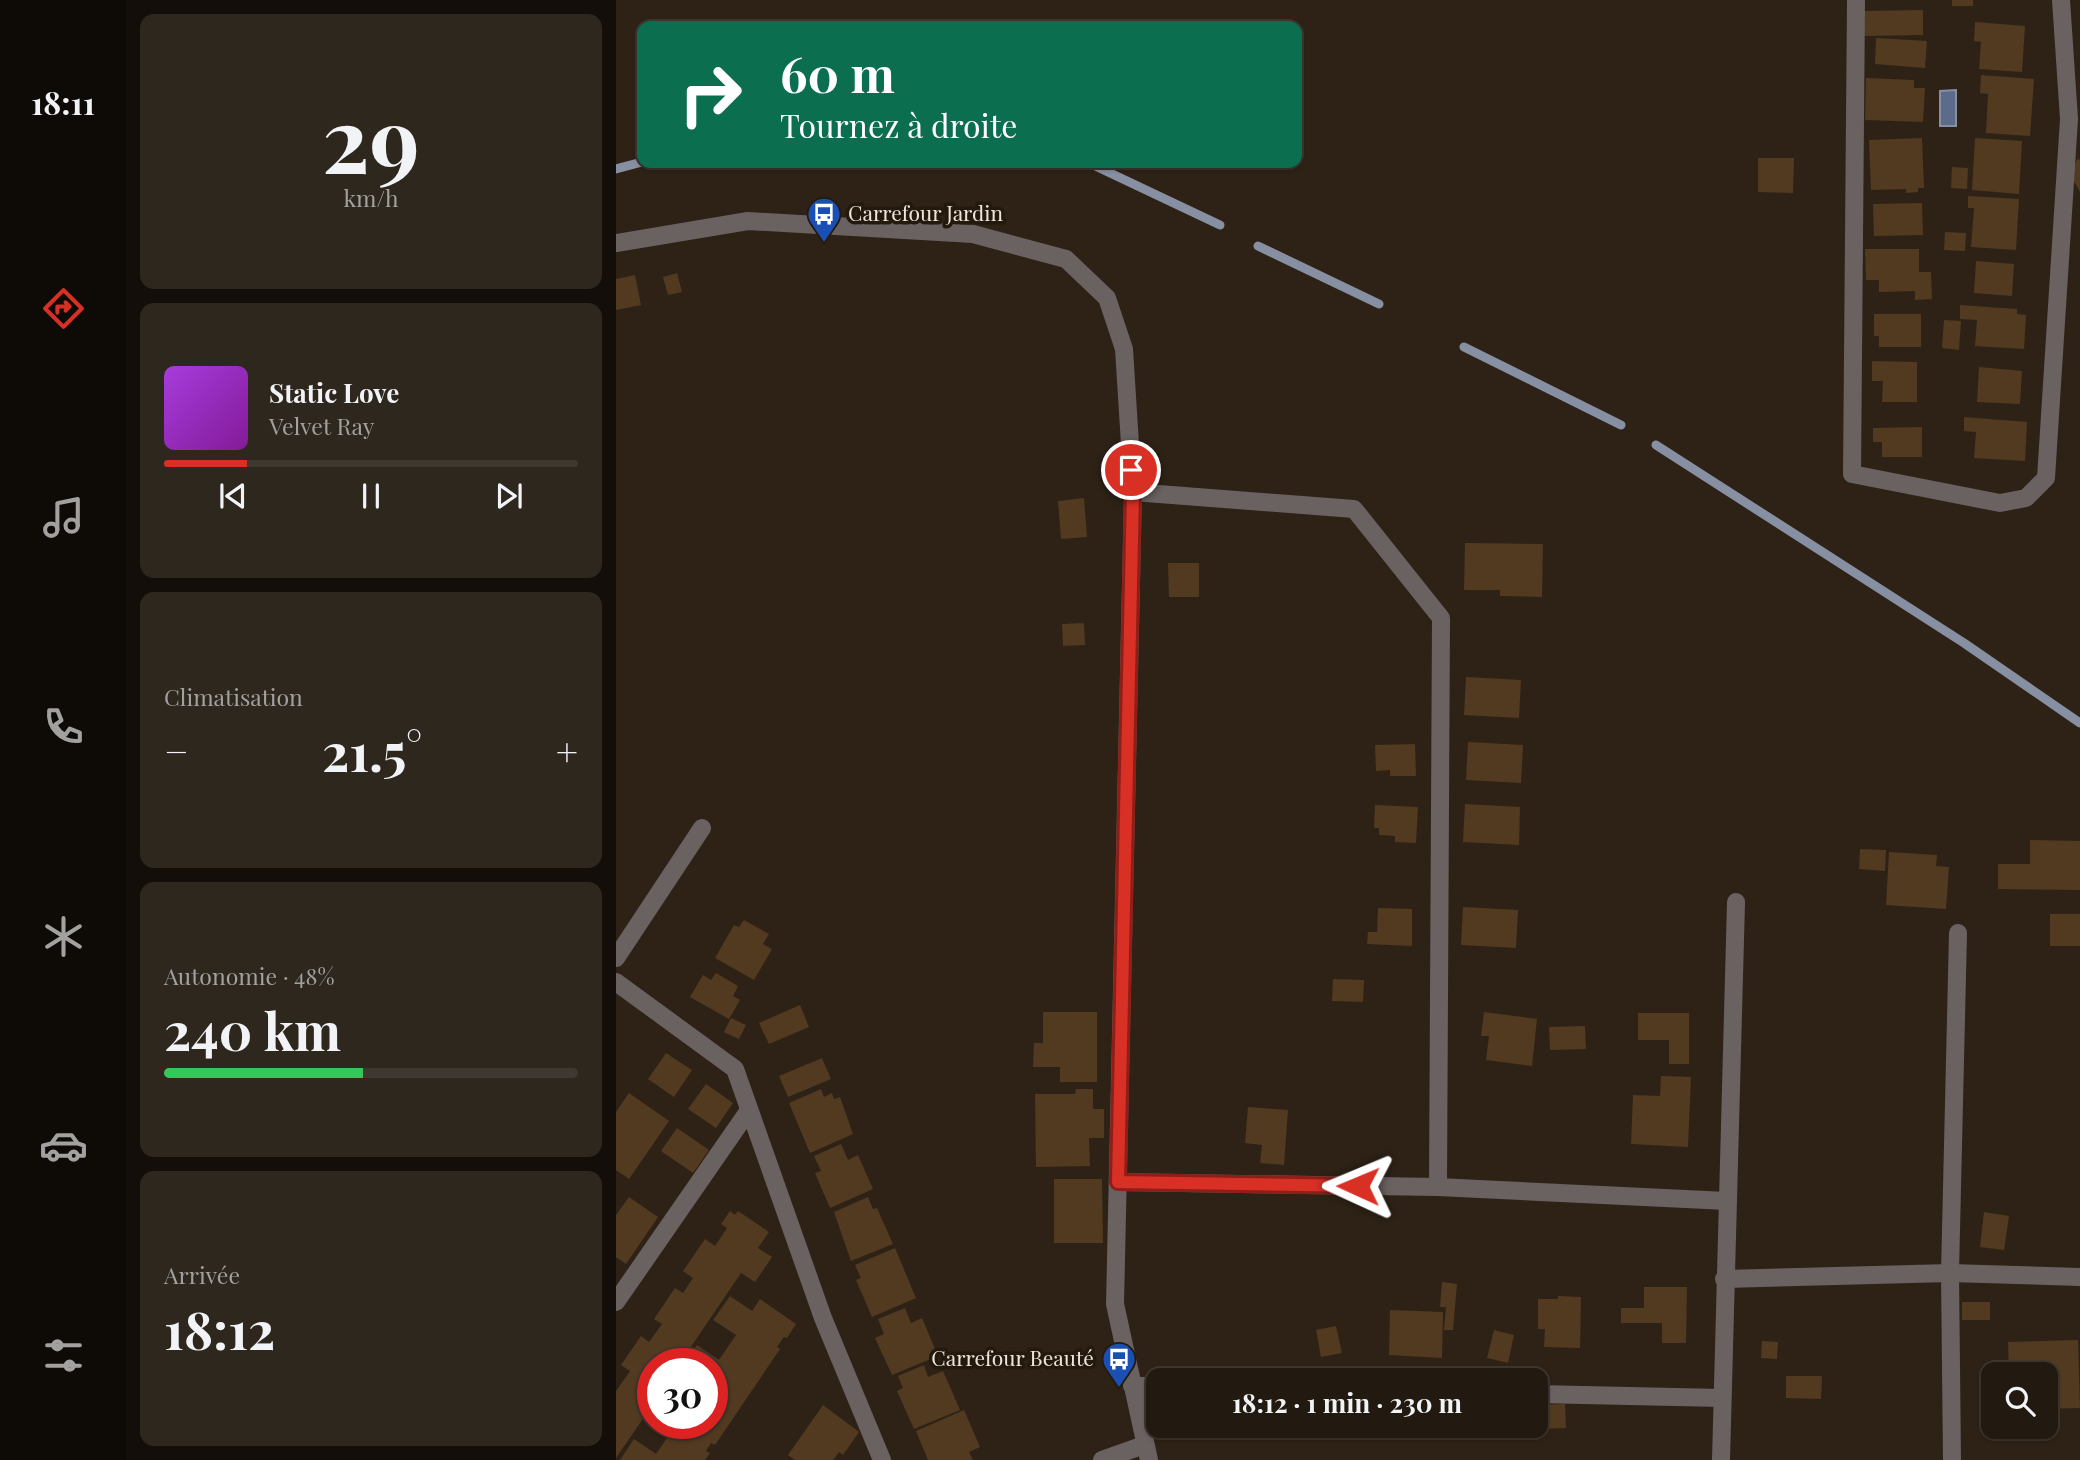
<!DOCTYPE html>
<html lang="fr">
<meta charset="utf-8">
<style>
:root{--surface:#221a10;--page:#2e271e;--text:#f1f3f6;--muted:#a2a19f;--line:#3f3830;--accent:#d93025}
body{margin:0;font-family:"Playfair Display",serif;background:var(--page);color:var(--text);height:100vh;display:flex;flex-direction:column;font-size:26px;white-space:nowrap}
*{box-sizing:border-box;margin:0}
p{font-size:23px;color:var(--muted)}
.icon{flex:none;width:38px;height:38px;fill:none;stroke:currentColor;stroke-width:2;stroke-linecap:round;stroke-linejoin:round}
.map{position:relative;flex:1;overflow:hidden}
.details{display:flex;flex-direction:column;gap:14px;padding:14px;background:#130e09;width:490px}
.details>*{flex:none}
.guide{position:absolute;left:21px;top:21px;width:665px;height:147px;border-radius:14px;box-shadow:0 2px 5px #0004,0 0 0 2px var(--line);background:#0b6e4f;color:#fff;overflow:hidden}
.fabs{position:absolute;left:1365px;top:1362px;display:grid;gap:14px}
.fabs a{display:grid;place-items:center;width:77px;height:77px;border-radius:14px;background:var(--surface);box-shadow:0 2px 5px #0004,0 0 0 2px var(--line);font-size:35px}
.speed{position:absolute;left:21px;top:1348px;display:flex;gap:14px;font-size:35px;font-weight:700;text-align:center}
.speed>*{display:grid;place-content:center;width:91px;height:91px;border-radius:50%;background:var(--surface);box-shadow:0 2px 5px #0004,0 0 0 2px var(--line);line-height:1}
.speed .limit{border:10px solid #d22;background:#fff;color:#111}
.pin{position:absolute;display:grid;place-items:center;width:60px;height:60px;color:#fff;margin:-30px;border:4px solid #fff;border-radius:50%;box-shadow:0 2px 7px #0007}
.me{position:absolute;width:77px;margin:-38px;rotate:271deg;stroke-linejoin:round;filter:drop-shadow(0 0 5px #0008)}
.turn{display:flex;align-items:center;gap:24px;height:147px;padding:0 28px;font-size:32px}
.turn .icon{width:91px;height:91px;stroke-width:2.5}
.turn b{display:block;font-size:49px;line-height:60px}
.big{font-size:52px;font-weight:700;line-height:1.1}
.details .tile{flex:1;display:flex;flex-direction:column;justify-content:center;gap:10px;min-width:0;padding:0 24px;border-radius:14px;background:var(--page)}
.details .dial{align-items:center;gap:0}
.dial b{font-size:91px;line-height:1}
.song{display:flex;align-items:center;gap:21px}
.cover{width:84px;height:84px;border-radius:10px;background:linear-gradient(135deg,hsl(280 70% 55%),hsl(290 70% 35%))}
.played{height:7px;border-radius:4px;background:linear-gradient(90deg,var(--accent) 20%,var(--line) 20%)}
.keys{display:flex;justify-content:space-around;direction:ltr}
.heat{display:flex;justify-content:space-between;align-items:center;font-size:38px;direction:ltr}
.charge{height:10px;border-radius:5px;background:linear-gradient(90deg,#34c759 48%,var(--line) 0)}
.trip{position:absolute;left:530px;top:1368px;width:402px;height:70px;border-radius:14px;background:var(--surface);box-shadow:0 2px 5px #0004,0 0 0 2px var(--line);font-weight:700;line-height:70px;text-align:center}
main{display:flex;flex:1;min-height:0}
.tabs{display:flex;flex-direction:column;width:126px;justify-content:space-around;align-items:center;background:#0e0a06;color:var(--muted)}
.tabs .icon{width:49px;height:49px}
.tabs .on{color:var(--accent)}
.tabs b{font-size:32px;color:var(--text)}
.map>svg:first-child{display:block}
.water{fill:#5b6b89;stroke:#8790a2;stroke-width:2}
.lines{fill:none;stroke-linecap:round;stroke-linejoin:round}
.stream{stroke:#8790a2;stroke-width:9}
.building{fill:#513a1f}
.minor{stroke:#6a6161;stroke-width:18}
.route-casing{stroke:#8d1f18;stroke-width:18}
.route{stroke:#d93025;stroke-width:12}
.labels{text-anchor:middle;stroke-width:7;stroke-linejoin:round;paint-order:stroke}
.poi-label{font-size:21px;fill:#ede5dc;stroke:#24190d;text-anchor:start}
</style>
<main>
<nav class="tabs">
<b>18:11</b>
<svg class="icon on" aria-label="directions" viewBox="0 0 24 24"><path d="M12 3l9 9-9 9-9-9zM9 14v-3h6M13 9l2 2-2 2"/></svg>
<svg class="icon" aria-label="music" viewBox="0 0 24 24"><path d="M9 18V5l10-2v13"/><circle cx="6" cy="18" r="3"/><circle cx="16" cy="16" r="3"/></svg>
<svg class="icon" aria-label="phone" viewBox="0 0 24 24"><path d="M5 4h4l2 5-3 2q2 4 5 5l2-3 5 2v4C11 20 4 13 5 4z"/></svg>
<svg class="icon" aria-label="climate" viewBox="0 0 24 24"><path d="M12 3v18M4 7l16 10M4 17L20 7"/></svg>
<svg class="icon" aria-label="car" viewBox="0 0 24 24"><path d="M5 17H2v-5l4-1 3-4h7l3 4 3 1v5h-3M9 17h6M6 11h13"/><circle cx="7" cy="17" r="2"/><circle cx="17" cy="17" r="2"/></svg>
<svg class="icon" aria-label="filters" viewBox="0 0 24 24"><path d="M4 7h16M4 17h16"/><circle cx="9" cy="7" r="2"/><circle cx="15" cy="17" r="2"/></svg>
</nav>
<section class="details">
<div class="tile dial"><b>29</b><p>km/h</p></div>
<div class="tile">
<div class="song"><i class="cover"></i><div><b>Static Love</b><p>Velvet Ray</p></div></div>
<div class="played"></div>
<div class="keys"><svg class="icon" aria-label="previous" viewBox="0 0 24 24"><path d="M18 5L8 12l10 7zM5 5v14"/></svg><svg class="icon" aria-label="pause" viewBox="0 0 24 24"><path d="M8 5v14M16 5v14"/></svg><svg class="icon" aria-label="next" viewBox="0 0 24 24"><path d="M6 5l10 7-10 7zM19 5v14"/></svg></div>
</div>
<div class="tile"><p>Climatisation</p>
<div class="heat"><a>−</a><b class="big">21.5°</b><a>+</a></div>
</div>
<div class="tile"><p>Autonomie · 48%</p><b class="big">240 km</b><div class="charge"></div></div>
<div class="tile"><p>Arrivée</p><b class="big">18:12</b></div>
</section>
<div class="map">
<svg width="1464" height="1460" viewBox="0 0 1464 1460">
<rect width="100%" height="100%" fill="#2e2216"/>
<polygon class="water" points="1340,90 1340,126 1324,126 1324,91"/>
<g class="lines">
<g class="stream">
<polyline points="473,163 604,225"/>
<polyline points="0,169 26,162"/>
<polyline points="642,246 763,304"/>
<polyline points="848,347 1005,425"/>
<polyline points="1040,445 1348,643 1464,723"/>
</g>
</g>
<g class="building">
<rect x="1336" y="0" width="21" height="6"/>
<polygon points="1307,10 1307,35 1248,36 1248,11"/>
<polygon points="1359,22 1409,26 1406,72 1363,69 1365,42 1358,41"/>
<polygon points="1260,38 1311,41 1309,68 1259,64"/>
<polygon points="1365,75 1418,79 1414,136 1370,133 1372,94 1364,93"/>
<polygon points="1250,78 1298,80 1298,88 1309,88 1307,122 1249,120"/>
<polygon points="1306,138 1308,188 1302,188 1302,192 1290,193 1290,189 1255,190 1253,140"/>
<polygon points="1359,138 1406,141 1403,194 1356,190"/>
<polygon points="1142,158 1178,158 1177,193 1142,192"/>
<polygon points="1461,159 1464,160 1464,192 1455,176"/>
<polygon points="1336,167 1352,168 1351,189 1335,188"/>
<polygon points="1352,196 1403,199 1400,250 1355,247 1358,208 1352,208"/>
<polygon points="1306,203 1307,235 1258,236 1257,204"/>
<polygon points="1329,232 1350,233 1349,251 1328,250"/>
<polygon points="1249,249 1303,249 1303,272 1315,272 1316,299 1299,300 1299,291 1263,292 1263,280 1250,280"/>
<polygon points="1360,261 1398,264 1396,296 1358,293"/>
<polygon points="61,273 66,292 52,295 47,277"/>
<polygon points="19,275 25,305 0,310 0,279"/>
<polygon points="1344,305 1401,309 1401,314 1410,315 1408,349 1359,346 1361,320 1344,319"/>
<polygon points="1258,314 1305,314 1305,347 1263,347 1263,336 1258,336"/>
<polygon points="1328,320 1345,321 1343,350 1326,348"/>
<polygon points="1256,361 1301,362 1301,402 1266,402 1267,381 1256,381"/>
<polygon points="1363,367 1406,371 1404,404 1361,402"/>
<polygon points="1348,417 1411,422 1409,461 1358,458 1360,432 1348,431"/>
<polygon points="1306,427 1306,457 1266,457 1266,442 1257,442 1257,428"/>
<polygon points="468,498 471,537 445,539 442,501"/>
<polygon points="849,543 927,544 926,597 884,596 884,590 848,590"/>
<polygon points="552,563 583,563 583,597 553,597"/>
<polygon points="468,623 469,645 447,646 446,624"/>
<polygon points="850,677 905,680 903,718 848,715"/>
<polygon points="852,742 907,745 905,783 850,780"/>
<polygon points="799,744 800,776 774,776 774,770 760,771 759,745"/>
<polygon points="849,804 904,807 903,845 847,842"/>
<polygon points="759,805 802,807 800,843 779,842 779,836 763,835 763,828 758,828"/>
<polygon points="1414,840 1464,841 1464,890 1382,889 1382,864 1414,864"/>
<polygon points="1244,849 1270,850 1269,871 1243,869"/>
<polygon points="1273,852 1321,855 1320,866 1333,867 1330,909 1270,905"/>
<polygon points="847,907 902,910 900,948 845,945"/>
<polygon points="762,908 796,909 796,946 751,944 752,932 761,932"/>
<rect x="1434" y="914" width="30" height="32"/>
<polygon points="128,920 153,934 147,944 156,949 138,980 99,958 118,925 123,927"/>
<polygon points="100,973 122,986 117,996 124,1000 113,1019 74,997 87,975 95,980"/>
<polygon points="717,979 748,980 747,1002 716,1001"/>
<polygon points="184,1005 193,1027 153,1044 143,1023"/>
<polygon points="427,1012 481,1012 481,1082 444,1082 444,1067 417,1067 418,1043 427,1043"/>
<polygon points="868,1012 921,1019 916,1066 870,1060 873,1036 865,1036"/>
<polygon points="1022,1013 1073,1013 1073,1064 1053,1064 1053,1040 1022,1040"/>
<polygon points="115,1018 130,1025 123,1039 108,1032"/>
<polygon points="969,1026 970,1049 934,1050 933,1027"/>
<polygon points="50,1053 76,1070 58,1097 32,1079"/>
<polygon points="206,1058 215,1079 172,1097 163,1076"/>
<polygon points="1045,1076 1075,1077 1072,1147 1015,1144 1017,1095 1044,1096"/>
<polygon points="90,1084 117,1103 100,1128 72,1109"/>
<polygon points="205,1089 208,1097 216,1093 218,1099 224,1097 237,1134 194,1153 173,1103"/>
<polygon points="460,1089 477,1089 477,1109 488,1109 488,1138 473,1138 474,1166 420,1167 419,1094 459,1094"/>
<polygon points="13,1093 53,1121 13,1179 0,1170 0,1112"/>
<polygon points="632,1107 672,1110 668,1165 644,1163 646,1145 629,1143"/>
<polygon points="61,1128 93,1150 77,1173 45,1151"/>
<polygon points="225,1144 232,1160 242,1155 257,1189 214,1208 199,1173 205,1171 198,1156"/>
<polygon points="438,1179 486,1179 487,1243 438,1243"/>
<polygon points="13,1197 42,1217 10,1264 0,1257 0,1215"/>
<polygon points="252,1197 257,1209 261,1208 277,1244 235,1261 218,1212"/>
<polygon points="114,1211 119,1215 122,1211 153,1232 142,1248 156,1257 139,1282 125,1273 64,1363 37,1363 37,1404 0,1458 0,1391 14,1371 5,1365 25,1336 33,1342 46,1324 38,1319 59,1288 67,1293 77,1278 67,1271 89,1239 99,1246 111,1228 105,1224"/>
<polygon points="1368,1212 1393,1216 1388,1250 1364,1247"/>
<polygon points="279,1248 300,1298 256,1317 240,1280 245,1278 239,1265"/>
<polygon points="826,1282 841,1284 837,1330 828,1330 830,1307 824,1307"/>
<polygon points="1028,1287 1071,1287 1070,1343 1046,1343 1046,1323 1005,1323 1005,1308 1028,1308"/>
<polygon points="114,1296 136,1311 144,1299 180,1324 171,1338 168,1337 161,1347 164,1349 99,1445 95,1443 90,1451 94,1453 89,1460 4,1460 18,1439 40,1454 56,1431 43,1423 96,1423 96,1363 69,1363 81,1345 103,1360 120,1335 97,1320"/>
<polygon points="942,1296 965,1297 964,1348 928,1347 929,1329 922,1329 922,1299 942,1299"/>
<rect x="1346" y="1302" width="28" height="18"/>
<polygon points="289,1308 295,1323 306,1318 322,1356 276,1375 259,1338 268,1334 262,1319"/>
<polygon points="774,1310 827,1312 826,1358 773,1355"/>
<polygon points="720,1326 726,1353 705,1357 700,1330"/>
<polygon points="878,1330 898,1335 892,1363 871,1358"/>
<polygon points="1462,1340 1464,1408 1430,1409 1430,1374 1393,1374 1392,1342"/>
<polygon points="1146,1341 1162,1342 1161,1359 1145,1358"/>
<polygon points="308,1365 312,1377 327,1371 344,1410 298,1429 281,1391 287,1388 282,1376"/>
<polygon points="1170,1376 1206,1376 1205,1399 1170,1398"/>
<polygon points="949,1404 950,1428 895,1430 895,1426 920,1426 920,1405"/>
<polygon points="207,1405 243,1432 227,1455 223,1452 217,1460 179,1460 172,1455"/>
<polygon points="348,1410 364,1447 353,1452 357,1460 312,1460 300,1431"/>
</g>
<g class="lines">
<g class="minor">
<polyline points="1240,0 1236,474 1384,503 1410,498 1430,478 1453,119 1445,0"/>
<polyline points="0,243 132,221 357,234 450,259 491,298 508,349 517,492 499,1304 533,1460"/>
<polyline points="517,492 738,509 825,618 822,1187"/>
<polyline points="0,958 86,828"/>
<polyline points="0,982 119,1069 207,1318 266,1460"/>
<polyline points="502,1182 822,1187 1111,1201"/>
<polyline points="1108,1279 1334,1273 1464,1277"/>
<polyline points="0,1302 133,1110"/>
<polyline points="516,1386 542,1386"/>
<polyline points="920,1394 1106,1398"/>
<polyline points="486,1460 528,1445"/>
<polyline points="1105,1460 1120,902"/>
<polyline points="1336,1460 1334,1273 1342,933"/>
</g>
</g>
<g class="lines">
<defs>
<polyline id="route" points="515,470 517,492 502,1182 742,1186"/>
</defs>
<use href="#route" class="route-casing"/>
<use href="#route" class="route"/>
</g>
<defs>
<symbol id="bus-pin" viewBox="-11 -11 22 30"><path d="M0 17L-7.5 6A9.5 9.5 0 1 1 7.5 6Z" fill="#1a4fb4" stroke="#24190d"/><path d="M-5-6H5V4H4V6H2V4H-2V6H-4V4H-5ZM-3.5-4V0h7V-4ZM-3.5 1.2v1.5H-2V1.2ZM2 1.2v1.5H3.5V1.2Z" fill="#fff"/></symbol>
</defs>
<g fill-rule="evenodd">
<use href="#bus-pin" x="189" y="195" width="38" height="52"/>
<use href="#bus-pin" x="484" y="1340" width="38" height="52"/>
</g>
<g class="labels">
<g class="poi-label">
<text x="232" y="221">Carrefour Jardin</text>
<text x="478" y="1366" text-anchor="end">Carrefour Beauté</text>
</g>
</g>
</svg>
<div class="fabs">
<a><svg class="icon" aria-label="search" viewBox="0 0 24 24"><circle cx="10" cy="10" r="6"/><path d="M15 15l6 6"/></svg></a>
</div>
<div class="speed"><div class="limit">30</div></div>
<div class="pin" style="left:515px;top:470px;background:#d93025"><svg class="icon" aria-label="arrive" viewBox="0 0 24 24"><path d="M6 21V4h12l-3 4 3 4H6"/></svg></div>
<svg class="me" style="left:742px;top:1186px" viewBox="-20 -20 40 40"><path d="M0-17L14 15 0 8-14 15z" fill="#d93025" stroke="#fff" stroke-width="4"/></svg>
<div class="trip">18:12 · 1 min · 230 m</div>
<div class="guide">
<div class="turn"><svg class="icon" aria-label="right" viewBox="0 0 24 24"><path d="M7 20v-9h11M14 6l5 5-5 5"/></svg><div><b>60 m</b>Tournez à droite</div></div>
</div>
</div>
</main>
